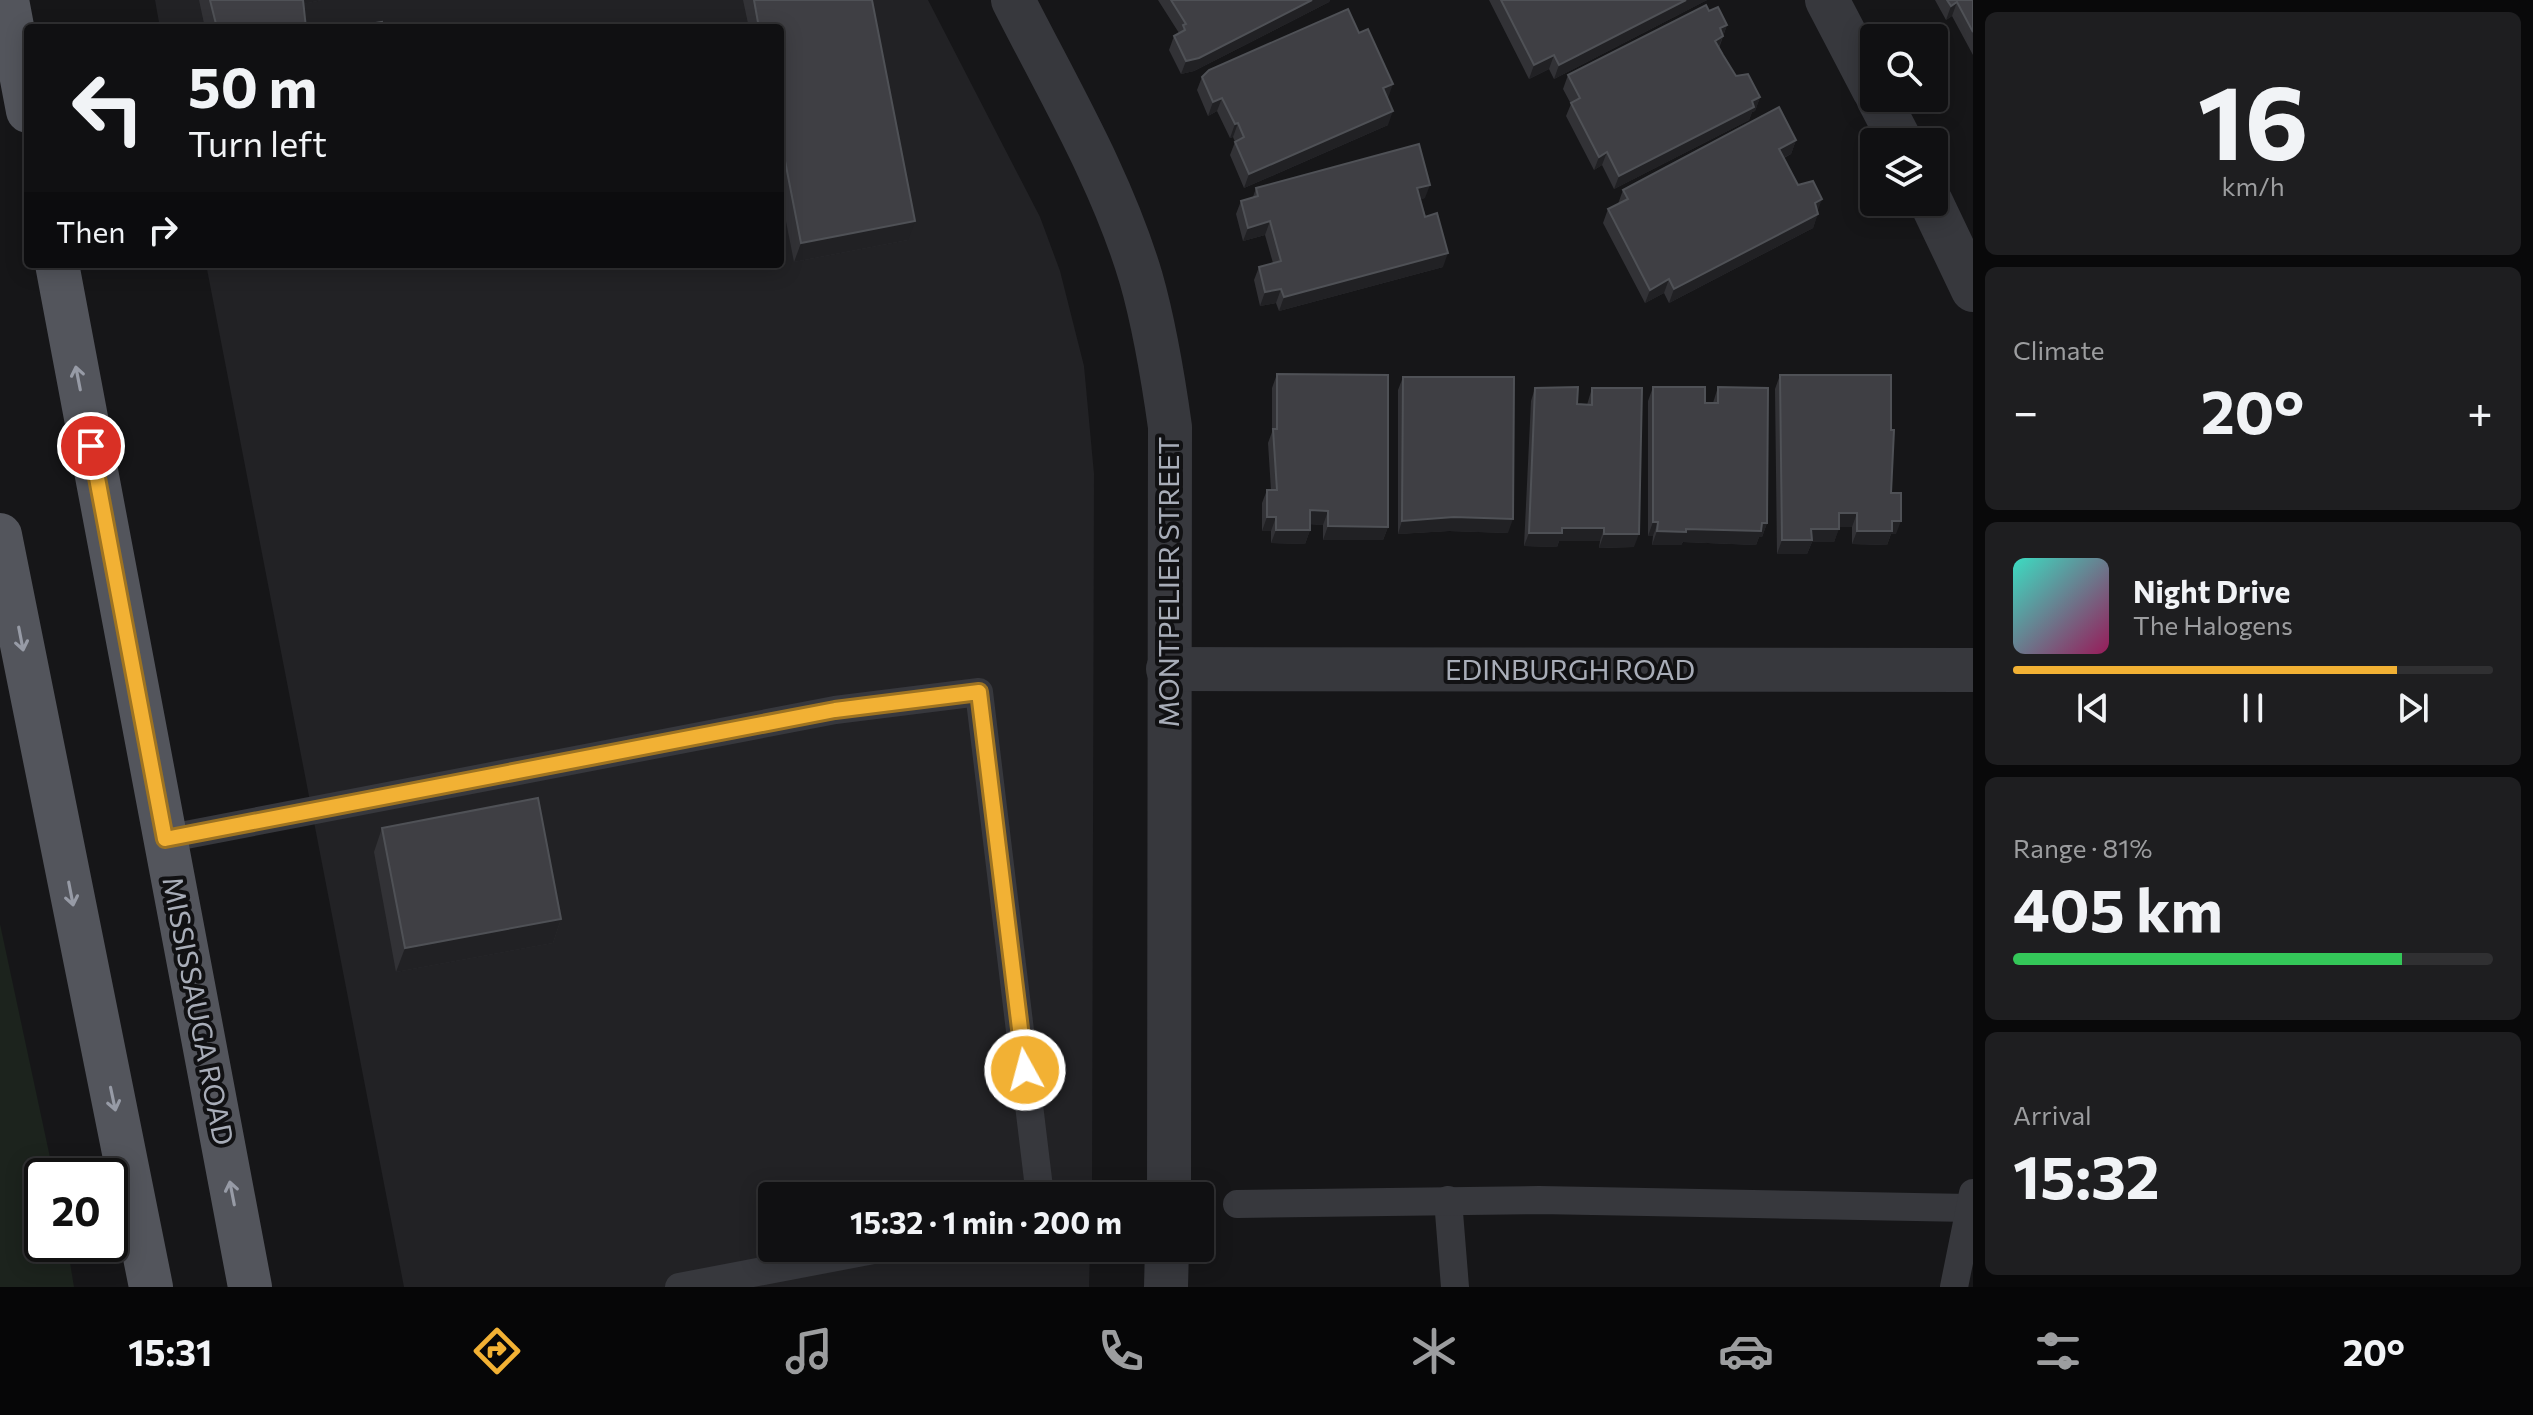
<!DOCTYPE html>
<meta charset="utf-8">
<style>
:root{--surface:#101012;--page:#1e1e20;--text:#f1f3f6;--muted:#9c9d9f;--line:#303032;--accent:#f2b134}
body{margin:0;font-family:Commissioner,sans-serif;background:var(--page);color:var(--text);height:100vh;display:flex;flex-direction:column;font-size:30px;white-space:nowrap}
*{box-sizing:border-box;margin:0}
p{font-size:26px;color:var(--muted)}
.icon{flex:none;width:44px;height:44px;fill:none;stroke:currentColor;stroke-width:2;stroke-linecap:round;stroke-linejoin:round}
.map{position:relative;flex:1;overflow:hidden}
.drawer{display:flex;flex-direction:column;gap:12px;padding:12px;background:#09090a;width:560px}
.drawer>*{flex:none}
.top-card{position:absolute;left:24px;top:24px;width:760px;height:244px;border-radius:8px;box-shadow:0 4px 20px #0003,0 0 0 2px var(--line);background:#101012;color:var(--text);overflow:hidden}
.buttons{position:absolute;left:1860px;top:24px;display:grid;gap:16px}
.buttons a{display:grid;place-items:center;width:88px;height:88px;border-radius:8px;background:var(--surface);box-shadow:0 4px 20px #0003,0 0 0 2px var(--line);font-size:40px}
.speed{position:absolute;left:24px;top:1158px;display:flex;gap:16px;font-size:40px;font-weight:700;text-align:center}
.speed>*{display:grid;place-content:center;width:104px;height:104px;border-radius:50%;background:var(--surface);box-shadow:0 4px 20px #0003,0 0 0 2px var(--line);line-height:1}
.speed .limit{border:4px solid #111;border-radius:12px;background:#fff;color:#111}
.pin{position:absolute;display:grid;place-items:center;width:68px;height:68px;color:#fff;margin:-34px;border:4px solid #fff;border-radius:50%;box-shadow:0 2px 8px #0007}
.me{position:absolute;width:88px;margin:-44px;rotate:353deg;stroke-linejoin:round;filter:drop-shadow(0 0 6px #0008)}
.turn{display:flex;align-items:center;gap:28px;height:168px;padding:0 32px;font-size:36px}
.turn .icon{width:104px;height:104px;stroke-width:2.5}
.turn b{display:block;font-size:56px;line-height:68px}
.then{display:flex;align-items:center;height:76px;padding:0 32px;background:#0003;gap:16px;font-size:30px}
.big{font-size:60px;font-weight:700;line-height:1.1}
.drawer .widget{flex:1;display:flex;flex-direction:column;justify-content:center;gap:12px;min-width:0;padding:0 28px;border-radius:12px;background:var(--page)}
.drawer .dial{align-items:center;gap:0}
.dial b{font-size:104px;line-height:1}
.song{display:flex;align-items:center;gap:24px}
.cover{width:96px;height:96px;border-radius:12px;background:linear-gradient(135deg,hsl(170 70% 55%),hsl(330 70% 35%))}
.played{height:8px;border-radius:4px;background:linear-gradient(90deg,var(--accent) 80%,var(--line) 80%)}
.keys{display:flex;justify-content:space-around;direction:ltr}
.heat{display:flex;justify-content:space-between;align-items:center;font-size:44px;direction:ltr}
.charge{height:12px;border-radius:6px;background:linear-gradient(90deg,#34c759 81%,var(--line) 0)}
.trip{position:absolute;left:758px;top:1182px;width:456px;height:80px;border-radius:8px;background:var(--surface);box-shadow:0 4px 20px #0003,0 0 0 2px var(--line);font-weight:700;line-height:80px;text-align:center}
.dock{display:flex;height:128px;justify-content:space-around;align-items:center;background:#060607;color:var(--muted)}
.dock .icon{width:56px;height:56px}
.dock .on{color:var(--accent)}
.dock b{font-size:36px;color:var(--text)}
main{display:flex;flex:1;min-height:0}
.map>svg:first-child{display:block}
.built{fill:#222225}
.green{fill:#1c231d}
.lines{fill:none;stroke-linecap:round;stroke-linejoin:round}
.lane{stroke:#37383d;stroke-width:28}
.street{stroke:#37383d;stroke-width:44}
.primary{stroke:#53555c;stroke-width:44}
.wall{fill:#323236}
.shaded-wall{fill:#212124}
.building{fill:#3f3f44;stroke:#4f5156;stroke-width:2}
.oneway{stroke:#979ba6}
.route-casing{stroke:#9d7322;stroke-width:20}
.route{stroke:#f2b134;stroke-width:14}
.labels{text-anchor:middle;stroke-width:8;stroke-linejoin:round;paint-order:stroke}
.street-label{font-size:28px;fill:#a8adb8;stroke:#111113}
</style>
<main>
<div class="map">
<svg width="1973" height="1287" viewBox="0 0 1973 1287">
<rect width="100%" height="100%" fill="#161618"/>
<polygon class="built" points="155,0 928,0 1040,217 1060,271 1084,366 1094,474 1092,1196 772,1196 772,1248 1090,1248 1089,1287 404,1287 206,264 780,264 780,28 160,28"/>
<polygon class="green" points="0,924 54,1176 42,1176 42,1244 67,1244 74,1287 0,1287"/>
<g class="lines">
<g class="lane">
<polyline points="165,839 835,710 979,692 1040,1196"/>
<polyline points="1448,1200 1455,1287"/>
<polyline points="1237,1204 1539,1200 1970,1208"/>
<polyline points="679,1287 884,1248"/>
<polyline points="1954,1287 1973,1193"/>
</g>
<g class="street">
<path d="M1013,0C1059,91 1112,180 1141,278C1155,327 1163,377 1170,427L1169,1196"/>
<polyline points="1827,0 1874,90"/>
<polyline points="1878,98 1901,142"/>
<polyline points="1931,202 1973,290"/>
<polyline points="1168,669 1973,670"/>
<polyline points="1166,1287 1167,1248"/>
</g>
<g class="primary">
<polyline points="7,0 28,111"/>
<polyline points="57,264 250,1287"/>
<polyline points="0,535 151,1287"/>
</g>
</g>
<g class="wall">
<polygon points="199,0 322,0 303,4 306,28 205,28"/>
<polygon points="743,0 872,0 908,240 794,262 780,191 780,28 749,28"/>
<polygon points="1158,0 1330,0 1329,2 1194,71 1181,74 1169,50 1174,36 1179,33"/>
<polygon points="1489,0 1707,0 1554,79 1549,69 1529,79"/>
<polygon points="1935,0 1973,0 1973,55 1952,16 1946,20"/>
<polygon points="1709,11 1727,25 1719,48 1736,76 1760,97 1755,111 1752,112 1749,120 1614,189 1602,165 1594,170 1566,116 1571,104 1563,89 1568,75"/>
<polygon points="1202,77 1387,98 1388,125 1244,188 1230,155 1235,142 1233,137 1230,138 1217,111 1208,116 1197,90"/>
<polygon points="1796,140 1791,154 1784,158 1798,185 1818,212 1813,228 1669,303 1664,293 1645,303 1603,223 1608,209 1618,204 1623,190"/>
<polygon points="1256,188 1425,198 1420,199 1443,267 1279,311 1276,303 1260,306 1254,280 1259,267 1273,263 1265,235 1243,241 1236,214 1241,201 1253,197"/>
<polygon points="1277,374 1388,527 1383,540 1323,540 1323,525 1310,524 1310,530 1305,544 1271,543 1271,531 1262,531 1262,503 1267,490 1271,490 1268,443 1272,432 1272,388"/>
<polygon points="1780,375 1891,493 1896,534 1891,534 1887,545 1852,544 1852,527 1839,527 1834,542 1812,542 1807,554 1777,554 1775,389"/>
<polygon points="1403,377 1508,533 1449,531 1398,534 1398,390"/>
<polygon points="1653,387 1705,403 1713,403 1718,387 1767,523 1762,537 1759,537 1756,545 1683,542 1681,545 1652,545 1653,536 1648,536 1648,401"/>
<polygon points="1535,388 1577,404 1587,405 1592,388 1634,547 1599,548 1600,541 1559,541 1557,547 1524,546 1531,401"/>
<polygon points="382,828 561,919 553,943 396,972 374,852"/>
</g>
<g class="shaded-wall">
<polygon points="296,0 322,0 294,6"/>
<polygon points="1312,0 1330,0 1329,2 1194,71 1181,74 1186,61"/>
<polygon points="1686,0 1707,0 1554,79 1559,65"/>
<polygon points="1957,2 1952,16 1946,20 1951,6"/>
<polygon points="1727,25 1718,49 1710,54 1720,28"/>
<polygon points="1554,55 1549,69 1529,79 1534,65"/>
<polygon points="1393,84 1388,98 1383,88"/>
<polygon points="1760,97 1755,111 1752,112 1749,120 1614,189 1619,176"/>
<polygon points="1222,98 1217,111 1208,116 1213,102"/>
<polygon points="1393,111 1388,125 1244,188 1249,174"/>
<polygon points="1238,123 1233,137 1230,138 1235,124"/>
<polygon points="1796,140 1791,154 1774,162 1779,149"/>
<polygon points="1607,152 1602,165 1594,170 1599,157"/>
<polygon points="1430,185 1425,198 1412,202 1417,188"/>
<polygon points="1822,199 1817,213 1815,203"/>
<polygon points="1818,214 1813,228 1669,303 1674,289"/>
<polygon points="915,221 908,240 794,262 801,243"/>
<polygon points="1270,221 1265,235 1243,241 1248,228"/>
<polygon points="1448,253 1443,267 1279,311 1284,297"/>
<polygon points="1669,279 1664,293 1645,303 1650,290"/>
<polygon points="1281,289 1276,303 1260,306 1265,292"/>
<polygon points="1310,510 1328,511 1323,525 1305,524"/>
<polygon points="1839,513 1857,513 1852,527 1834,527"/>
<polygon points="1267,517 1276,517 1271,531 1262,531"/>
<polygon points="1454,517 1513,519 1508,533 1449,531 1398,534 1402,521"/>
<polygon points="1892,521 1901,521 1896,534 1891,534 1887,545 1852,544 1857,531"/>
<polygon points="1653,522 1658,522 1653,536 1648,536"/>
<polygon points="1767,523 1762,537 1759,537 1756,545 1683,542 1681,545 1652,545 1657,531"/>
<polygon points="1328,526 1388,527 1383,540 1323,540"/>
<polygon points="1562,528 1604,528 1600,541 1559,541 1557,547 1524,546 1529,533"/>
<polygon points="1811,529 1839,529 1834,542 1812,542 1807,554 1777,554 1782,540"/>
<polygon points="1276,530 1310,530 1305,544 1271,543"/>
<polygon points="1604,534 1639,534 1634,547 1599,548"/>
<polygon points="561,919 553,943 396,972 405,948"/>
</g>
<g class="building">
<polygon points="210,0 303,0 306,28 217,28"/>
<polygon points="754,0 872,0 915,221 801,243 780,135 780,28 759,28"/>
<polygon points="1171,0 1312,0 1199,58 1186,61 1174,36 1185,30 1183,25 1186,24"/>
<polygon points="1501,0 1686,0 1559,65 1554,55 1534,65"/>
<polygon points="1947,0 1973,0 1973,32 1957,2 1951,6"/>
<polygon points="1706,5 1709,11 1718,7 1727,25 1720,28 1723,36 1715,41 1723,55 1736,76 1748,74 1760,97 1752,101 1754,107 1619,176 1607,152 1599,157 1571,103 1580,98 1568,75"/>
<polygon points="1348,9 1359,33 1368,29 1393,84 1383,88 1393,111 1249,174 1235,142 1244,137 1238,123 1235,124 1222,98 1213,102 1202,77 1209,70"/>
<polygon points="382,22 383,28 345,28"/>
<polygon points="1779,107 1796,140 1779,149 1798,185 1813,181 1822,199 1815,203 1818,214 1674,289 1669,279 1650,290 1608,209 1628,199 1623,190"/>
<polygon points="1419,144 1430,185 1417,188 1425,217 1437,213 1448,253 1284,297 1281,289 1265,292 1259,267 1281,261 1270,221 1248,228 1241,201 1258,196 1256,188"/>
<polygon points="1277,374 1388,375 1388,527 1328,526 1328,511 1310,510 1310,530 1276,530 1276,517 1267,517 1267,490 1277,490 1273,429 1277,429"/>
<polygon points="1780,375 1891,375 1891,430 1894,430 1891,493 1901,493 1901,521 1892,521 1892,531 1857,531 1857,513 1839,513 1839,529 1811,529 1812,540 1782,540"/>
<polygon points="1403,377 1514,377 1513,519 1454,517 1402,521"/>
<polygon points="1578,387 1577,404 1592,405 1592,388 1642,388 1639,534 1604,534 1604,528 1562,528 1562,533 1529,533 1535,388"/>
<polygon points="1653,387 1705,387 1705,403 1718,403 1718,387 1768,388 1767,523 1762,523 1761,531 1686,529 1686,532 1657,531 1658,522 1653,522"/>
<polygon points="538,798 561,919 405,948 382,828"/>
</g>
<defs><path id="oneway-shaft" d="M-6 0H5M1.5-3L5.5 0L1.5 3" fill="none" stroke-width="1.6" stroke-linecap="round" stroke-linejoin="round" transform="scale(2)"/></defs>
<g class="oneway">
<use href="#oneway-shaft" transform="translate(78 378) rotate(-101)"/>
<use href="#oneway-shaft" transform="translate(21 639) rotate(79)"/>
<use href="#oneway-shaft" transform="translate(71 894) rotate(79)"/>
<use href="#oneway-shaft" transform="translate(113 1099) rotate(78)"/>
<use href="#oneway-shaft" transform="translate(232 1193) rotate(-101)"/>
</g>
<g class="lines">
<defs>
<polyline id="route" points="91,446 165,839 835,710 979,692 1025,1070"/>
</defs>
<use href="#route" class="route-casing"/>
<use href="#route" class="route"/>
</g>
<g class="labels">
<g class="street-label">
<text transform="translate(1169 582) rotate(-90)" y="10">MONTPELIER STREET</text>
<text x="1570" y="680">EDINBURGH ROAD</text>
<text transform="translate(198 1011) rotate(79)" y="10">MISSISSAUGA ROAD</text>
</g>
</g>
</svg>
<div class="buttons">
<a><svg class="icon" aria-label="search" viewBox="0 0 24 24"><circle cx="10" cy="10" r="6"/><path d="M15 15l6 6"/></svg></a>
<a><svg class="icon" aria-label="layers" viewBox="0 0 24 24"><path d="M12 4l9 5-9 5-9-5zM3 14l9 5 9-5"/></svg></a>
</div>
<div class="speed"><div class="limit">20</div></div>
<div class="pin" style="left:91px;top:446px;background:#d93025"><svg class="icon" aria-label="arrive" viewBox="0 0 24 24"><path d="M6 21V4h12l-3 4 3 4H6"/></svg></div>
<svg class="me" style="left:1025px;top:1070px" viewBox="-20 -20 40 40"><circle r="17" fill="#f2b134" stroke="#fff" stroke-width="3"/><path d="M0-11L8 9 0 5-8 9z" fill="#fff"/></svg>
<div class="trip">15:32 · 1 min · 200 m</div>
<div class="top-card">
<div class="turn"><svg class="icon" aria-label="left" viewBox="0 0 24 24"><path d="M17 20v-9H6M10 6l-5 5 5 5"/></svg><div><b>50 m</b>Turn left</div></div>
<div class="then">Then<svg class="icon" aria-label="right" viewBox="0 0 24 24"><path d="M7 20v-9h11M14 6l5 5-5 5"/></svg></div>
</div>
</div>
<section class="drawer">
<div class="widget dial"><b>16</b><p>km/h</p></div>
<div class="widget"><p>Climate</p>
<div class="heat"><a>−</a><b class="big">20°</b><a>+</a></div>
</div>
<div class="widget">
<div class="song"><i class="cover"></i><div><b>Night Drive</b><p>The Halogens</p></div></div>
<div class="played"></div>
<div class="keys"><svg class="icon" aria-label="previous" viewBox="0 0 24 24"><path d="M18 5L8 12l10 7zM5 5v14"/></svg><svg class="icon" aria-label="pause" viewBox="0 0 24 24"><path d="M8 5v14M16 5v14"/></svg><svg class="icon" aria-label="next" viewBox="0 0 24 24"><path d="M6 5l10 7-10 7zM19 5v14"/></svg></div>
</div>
<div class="widget"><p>Range · 81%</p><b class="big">405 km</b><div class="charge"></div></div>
<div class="widget"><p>Arrival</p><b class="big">15:32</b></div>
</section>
</main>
<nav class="dock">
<b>15:31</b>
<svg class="icon on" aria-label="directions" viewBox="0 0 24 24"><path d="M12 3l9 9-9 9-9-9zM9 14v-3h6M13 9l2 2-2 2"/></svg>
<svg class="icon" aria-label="music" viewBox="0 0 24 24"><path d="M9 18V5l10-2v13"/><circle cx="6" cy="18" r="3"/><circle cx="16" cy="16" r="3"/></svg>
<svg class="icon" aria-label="phone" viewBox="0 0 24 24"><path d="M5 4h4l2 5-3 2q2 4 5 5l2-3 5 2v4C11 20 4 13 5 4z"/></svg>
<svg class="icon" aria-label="climate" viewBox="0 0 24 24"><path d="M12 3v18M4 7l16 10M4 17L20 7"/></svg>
<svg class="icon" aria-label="car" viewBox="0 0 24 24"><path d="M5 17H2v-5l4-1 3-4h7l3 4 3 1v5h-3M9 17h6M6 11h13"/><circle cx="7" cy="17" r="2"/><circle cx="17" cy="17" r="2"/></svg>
<svg class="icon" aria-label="filters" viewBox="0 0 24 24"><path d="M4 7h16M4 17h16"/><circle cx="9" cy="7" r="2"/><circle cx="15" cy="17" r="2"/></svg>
<b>20°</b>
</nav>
